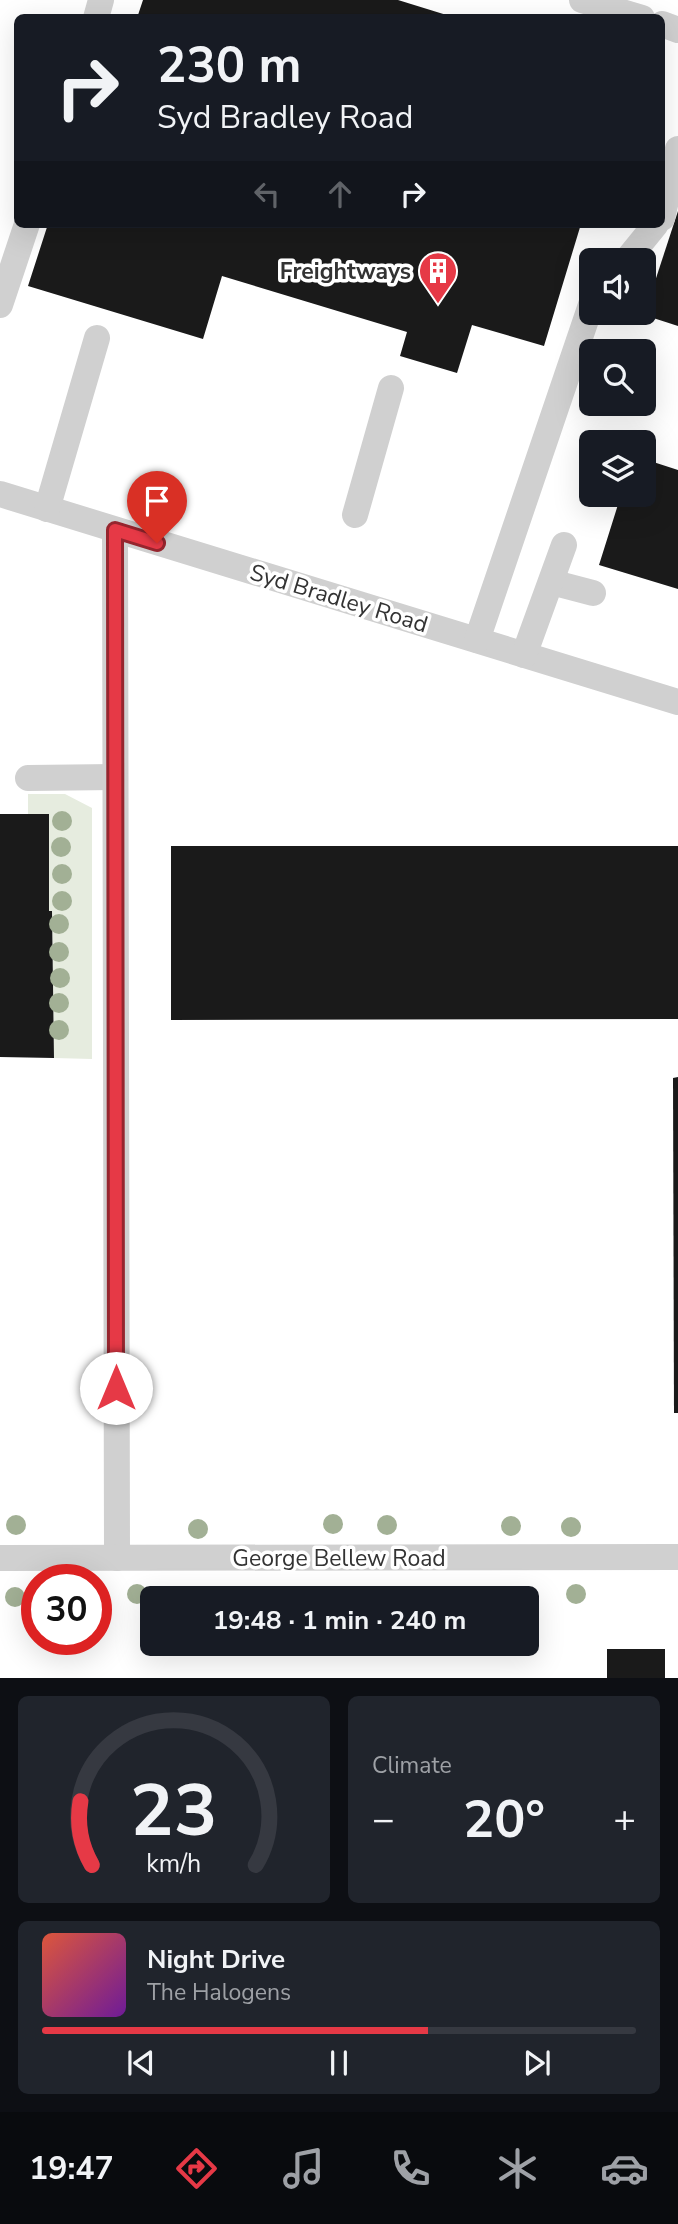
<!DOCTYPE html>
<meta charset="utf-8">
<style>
:root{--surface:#171b24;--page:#20242c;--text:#f1f3f6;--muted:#9ea1a6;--line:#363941;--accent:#e63946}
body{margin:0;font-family:"Nunito Sans",sans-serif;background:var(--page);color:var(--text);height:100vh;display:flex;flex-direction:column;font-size:26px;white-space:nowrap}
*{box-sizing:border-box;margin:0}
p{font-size:23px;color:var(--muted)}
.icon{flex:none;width:38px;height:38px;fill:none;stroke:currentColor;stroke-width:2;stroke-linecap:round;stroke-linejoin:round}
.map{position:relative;height:1678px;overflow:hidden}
.details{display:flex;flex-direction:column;gap:18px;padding:18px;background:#0d0f14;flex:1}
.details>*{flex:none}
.hud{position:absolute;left:14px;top:14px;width:651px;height:214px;border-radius:10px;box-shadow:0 7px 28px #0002;background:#171b24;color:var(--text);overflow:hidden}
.buttons{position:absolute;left:579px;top:248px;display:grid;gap:14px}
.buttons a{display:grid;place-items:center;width:77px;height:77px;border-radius:10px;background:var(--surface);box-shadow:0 7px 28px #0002;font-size:35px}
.speed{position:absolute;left:21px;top:1564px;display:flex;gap:14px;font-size:35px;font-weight:700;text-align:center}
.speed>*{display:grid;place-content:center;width:91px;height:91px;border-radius:50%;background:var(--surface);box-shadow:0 7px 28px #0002;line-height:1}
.speed .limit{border:10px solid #d22;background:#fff;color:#111}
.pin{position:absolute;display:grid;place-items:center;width:60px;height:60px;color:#fff;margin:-72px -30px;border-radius:50% 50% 50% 0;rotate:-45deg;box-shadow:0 0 7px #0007}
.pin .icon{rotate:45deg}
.me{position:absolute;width:77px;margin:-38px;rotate:0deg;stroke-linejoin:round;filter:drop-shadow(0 0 5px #0008)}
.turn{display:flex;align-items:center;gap:24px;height:147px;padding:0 28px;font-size:32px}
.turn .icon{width:91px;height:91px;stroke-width:2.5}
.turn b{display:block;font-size:49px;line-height:60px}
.lanes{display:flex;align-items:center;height:66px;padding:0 28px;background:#0003;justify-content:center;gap:35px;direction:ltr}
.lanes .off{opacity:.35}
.big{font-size:52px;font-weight:700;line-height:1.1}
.details .tile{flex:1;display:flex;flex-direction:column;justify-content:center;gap:10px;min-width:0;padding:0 24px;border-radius:10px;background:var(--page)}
.details .dial{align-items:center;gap:0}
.dial svg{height:182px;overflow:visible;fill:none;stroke:var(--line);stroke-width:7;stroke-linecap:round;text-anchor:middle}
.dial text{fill:var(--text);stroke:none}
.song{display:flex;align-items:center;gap:21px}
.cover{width:84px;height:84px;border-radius:10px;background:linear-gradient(135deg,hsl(10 70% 55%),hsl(280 70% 35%))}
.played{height:7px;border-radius:4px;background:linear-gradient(90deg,var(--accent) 65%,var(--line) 65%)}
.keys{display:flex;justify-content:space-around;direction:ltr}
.heat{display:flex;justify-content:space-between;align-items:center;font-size:38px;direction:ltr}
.details .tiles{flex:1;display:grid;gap:18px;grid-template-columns:1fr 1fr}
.tile:last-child{grid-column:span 2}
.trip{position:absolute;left:140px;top:1586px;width:399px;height:70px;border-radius:10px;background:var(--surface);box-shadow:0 7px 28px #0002;font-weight:700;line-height:70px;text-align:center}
.dock{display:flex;height:112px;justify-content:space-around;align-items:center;background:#090b0e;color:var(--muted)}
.dock .icon{width:49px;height:49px}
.dock .current{color:var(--accent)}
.dock b{font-size:32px;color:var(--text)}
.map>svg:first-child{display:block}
.green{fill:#e6ecdf}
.building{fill:#1a1a1a}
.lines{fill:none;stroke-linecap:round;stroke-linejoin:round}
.path{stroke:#cdcdcd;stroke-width:4.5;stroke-dasharray:3.5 3.5;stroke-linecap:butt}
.minor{stroke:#d0d0d0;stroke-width:26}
.tree{fill:#a2b095}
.route-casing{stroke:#96252e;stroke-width:18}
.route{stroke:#e63946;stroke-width:12}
.labels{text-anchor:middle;stroke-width:7;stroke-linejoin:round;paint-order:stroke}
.poi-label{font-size:23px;font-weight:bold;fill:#333;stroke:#fff;text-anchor:end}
.street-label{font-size:23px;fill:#333;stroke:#fff}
</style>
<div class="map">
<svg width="678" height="1678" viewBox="0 0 678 1678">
<rect width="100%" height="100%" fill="#fff"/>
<polygon class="green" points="28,794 65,794 92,808 92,1059 54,1058 52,912 49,911 49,815 28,814"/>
<g class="building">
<polygon points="143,0 398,0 453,17 137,18"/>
<polygon points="678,211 678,326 644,315"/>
<polygon points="48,224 581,224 544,346 472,325 457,373 400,356 407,332 222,276 203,339 28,286"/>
<polygon points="644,459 678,470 678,589 599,565 621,495 644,495"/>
<polygon points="0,814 49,814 49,911 52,911 54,1058 0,1057"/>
<polygon points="171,846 678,846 678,1019 171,1020"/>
<polygon points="678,1077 678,1413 674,1413 673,1078"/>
<rect x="607" y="1649" width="58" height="29"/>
</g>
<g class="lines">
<polyline class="path" points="183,1598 184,1589"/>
<g class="minor">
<polyline points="582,0 642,18"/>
<polyline points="96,18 101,0"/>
<polyline points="662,24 678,30"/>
<polyline points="662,218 678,149"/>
<polyline points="626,261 656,224"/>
<polyline points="0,305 27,224"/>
<polyline points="0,494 678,702"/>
<polyline points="47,509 97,338"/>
<polyline points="355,515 391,388"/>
<polyline points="115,530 117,1558"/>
<polyline points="551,582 593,593"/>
<polyline points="477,640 592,302"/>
<polyline points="524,655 564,545"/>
<polyline points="28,778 115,777"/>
<polyline points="0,1558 678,1557"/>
</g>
</g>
<g class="tree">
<circle cx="62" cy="821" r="10"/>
<circle cx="61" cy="847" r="10"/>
<circle cx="62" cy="874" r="10"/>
<circle cx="62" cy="901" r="10"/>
<circle cx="59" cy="924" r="10"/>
<circle cx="59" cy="952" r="10"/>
<circle cx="60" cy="978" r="10"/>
<circle cx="59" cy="1003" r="10"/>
<circle cx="59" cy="1030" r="10"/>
<circle cx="333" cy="1524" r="10"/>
<circle cx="16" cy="1525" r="10"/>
<circle cx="387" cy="1525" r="10"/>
<circle cx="511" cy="1526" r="10"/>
<circle cx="571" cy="1527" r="10"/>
<circle cx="198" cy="1529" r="10"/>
<circle cx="137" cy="1594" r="10"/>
<circle cx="576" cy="1594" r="10"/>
<circle cx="15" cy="1597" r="10"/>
</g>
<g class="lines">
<defs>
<polyline id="route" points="116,1388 115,530 157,543"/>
</defs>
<use href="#route" class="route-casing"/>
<use href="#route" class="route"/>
</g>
<defs>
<symbol id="building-pin" viewBox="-11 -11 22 30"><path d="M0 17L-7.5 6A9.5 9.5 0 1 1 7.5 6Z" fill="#e63946" stroke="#fff"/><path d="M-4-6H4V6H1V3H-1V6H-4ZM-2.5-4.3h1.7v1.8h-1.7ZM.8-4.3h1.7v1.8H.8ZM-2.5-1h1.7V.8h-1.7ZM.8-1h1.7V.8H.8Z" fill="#fff"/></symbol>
</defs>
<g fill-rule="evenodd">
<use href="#building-pin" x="416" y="249" width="44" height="60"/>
</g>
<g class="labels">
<g class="poi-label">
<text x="411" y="279">Freightways</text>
</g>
<g class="street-label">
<text transform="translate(339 598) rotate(17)" y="8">Syd Bradley Road</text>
<text x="339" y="1566">George Bellew Road</text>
</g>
</g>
</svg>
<div class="buttons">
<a><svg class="icon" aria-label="sound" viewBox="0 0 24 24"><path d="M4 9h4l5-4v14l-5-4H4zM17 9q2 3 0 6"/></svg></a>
<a><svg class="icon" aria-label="search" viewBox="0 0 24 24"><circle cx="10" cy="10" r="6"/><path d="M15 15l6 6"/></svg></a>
<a><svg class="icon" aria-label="layers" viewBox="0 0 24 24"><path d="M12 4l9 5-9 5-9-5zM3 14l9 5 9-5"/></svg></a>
</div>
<div class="speed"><div class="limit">30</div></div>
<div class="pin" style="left:157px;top:543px;background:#d93025"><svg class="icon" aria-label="arrive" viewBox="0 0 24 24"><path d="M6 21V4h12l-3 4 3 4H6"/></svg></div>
<svg class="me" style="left:116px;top:1388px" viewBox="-20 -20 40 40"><circle r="19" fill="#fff"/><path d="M0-13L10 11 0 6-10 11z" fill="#e63946"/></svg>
<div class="trip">19:48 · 1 min · 240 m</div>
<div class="hud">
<div class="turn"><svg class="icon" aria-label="right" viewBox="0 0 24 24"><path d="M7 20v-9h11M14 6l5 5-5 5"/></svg><div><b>230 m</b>Syd Bradley Road</div></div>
<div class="lanes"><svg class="icon off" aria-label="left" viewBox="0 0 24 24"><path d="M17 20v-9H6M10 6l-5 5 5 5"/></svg><svg class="icon off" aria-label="ahead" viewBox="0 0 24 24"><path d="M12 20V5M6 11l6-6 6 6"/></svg><svg class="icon" aria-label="right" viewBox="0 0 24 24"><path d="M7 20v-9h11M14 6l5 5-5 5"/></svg></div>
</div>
</div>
<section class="details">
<div class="tiles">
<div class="tile dial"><svg viewBox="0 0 100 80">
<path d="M14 69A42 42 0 1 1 86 69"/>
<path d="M14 69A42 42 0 0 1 9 41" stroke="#e63946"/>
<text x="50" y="56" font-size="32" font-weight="700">23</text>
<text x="50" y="72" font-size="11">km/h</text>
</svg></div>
<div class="tile"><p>Climate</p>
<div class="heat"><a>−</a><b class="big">20°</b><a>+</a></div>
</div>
<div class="tile">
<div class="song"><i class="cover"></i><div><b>Night Drive</b><p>The Halogens</p></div></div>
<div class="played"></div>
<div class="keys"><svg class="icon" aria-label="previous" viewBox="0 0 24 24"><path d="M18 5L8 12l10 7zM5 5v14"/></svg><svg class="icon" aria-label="pause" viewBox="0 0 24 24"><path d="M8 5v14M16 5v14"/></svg><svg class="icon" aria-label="next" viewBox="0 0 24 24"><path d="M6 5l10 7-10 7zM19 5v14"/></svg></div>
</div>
</div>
</section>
<nav class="dock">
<b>19:47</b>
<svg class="icon current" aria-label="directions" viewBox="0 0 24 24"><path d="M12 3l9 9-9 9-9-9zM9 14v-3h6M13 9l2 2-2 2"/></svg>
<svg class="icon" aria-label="music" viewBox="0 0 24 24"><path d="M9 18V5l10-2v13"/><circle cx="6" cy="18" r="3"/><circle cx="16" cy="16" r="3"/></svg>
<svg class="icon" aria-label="phone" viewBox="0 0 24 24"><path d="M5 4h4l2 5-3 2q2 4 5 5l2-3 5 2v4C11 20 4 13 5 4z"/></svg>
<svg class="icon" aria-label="climate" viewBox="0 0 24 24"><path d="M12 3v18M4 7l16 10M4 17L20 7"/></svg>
<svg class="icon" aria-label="car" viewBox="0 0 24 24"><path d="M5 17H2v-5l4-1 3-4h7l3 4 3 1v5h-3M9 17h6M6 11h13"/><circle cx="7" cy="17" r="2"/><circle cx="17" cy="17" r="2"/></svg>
</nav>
